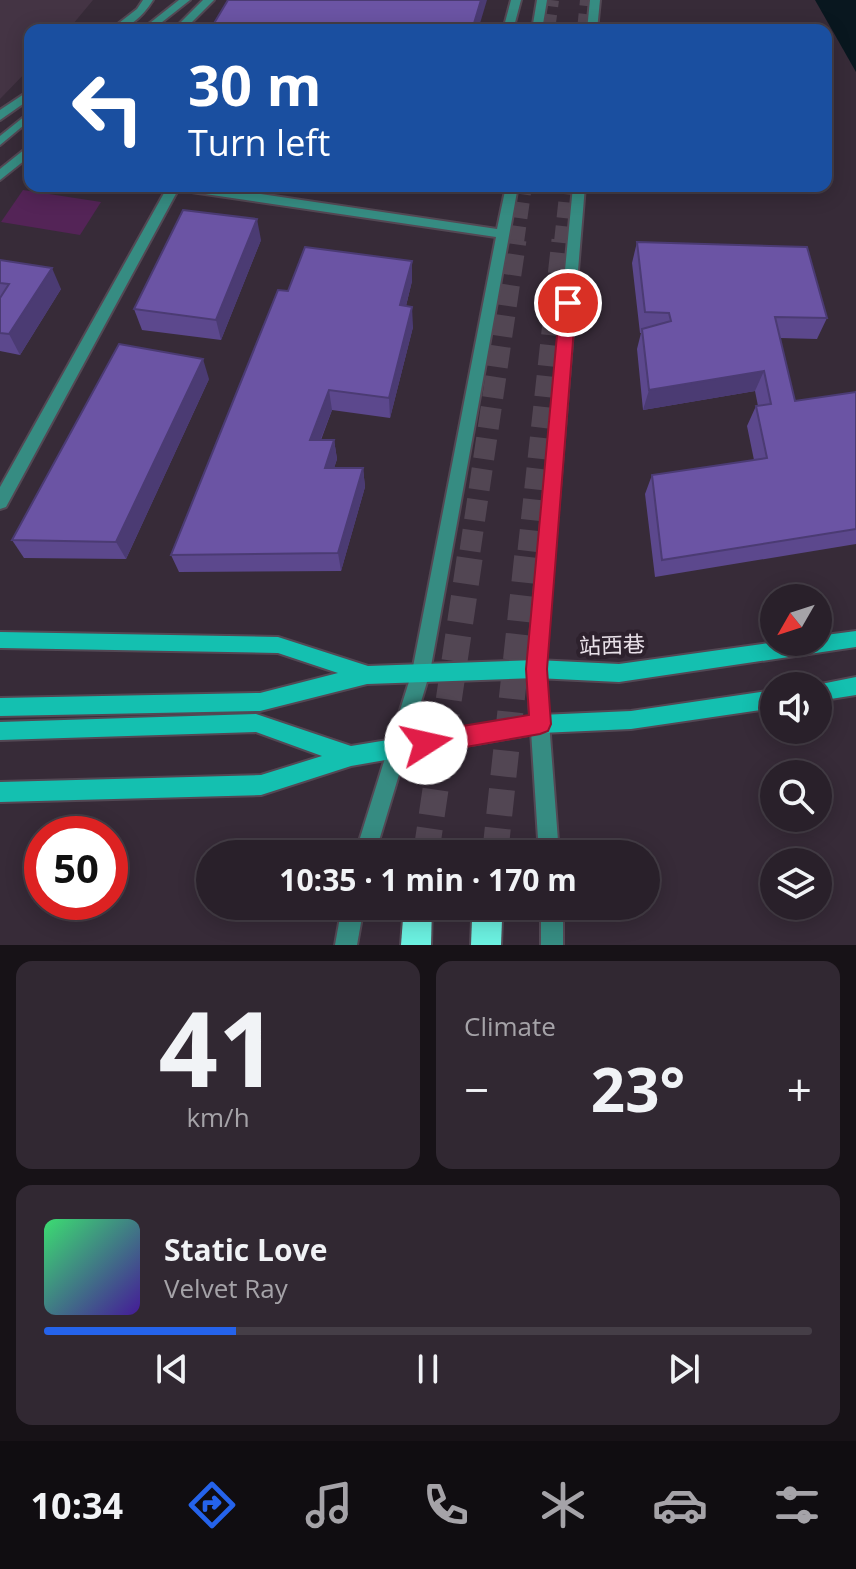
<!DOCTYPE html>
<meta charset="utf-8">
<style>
:root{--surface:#29202a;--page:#312832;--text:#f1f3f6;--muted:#a5a3a8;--line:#453e47;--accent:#2563eb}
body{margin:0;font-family:"Open Sans","Noto Sans SC",sans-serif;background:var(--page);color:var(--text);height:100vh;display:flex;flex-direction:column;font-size:30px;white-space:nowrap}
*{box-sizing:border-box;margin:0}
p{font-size:26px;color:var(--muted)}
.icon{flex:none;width:44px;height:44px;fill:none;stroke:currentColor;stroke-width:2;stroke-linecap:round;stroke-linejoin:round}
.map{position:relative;height:945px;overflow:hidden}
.details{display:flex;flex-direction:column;gap:16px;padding:16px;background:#171217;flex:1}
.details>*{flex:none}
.guide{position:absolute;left:24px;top:24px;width:808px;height:168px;border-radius:16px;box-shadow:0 4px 20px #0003,0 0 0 2px var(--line);background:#1a4fa0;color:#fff;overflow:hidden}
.needle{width:52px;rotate:231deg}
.controls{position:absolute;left:760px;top:584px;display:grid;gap:16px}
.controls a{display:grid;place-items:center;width:72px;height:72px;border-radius:50%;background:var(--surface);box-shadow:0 4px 20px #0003,0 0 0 2px var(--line);font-size:40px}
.speed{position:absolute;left:24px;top:816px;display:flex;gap:16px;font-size:40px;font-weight:700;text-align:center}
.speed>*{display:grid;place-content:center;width:104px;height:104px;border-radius:50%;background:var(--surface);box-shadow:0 4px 20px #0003,0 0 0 2px var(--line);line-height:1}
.speed .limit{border:12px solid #d22;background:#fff;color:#111}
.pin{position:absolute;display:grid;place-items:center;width:68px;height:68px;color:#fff;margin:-34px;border:4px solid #fff;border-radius:50%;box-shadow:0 2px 8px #0007}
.me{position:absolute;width:88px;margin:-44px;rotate:80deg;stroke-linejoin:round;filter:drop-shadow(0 0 6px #0008)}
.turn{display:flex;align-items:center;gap:28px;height:168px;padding:0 32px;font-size:36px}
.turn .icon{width:104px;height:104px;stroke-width:2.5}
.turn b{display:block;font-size:56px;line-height:68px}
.big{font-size:60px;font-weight:700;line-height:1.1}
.details .tile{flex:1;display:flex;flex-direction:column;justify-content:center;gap:12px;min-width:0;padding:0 28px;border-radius:16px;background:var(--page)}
.details .dial{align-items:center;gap:0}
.dial b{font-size:104px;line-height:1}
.song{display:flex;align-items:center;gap:24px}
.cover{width:96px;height:96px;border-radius:12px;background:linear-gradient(135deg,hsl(140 70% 55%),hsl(260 70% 35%))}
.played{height:8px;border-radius:4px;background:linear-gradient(90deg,var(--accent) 25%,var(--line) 25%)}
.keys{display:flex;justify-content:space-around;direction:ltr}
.heat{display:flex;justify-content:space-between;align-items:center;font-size:44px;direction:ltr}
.details .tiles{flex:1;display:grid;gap:16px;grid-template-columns:1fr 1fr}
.tile:last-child{grid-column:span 2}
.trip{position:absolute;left:196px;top:840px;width:464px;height:80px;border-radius:40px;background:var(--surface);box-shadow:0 4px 20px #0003,0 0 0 2px var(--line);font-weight:700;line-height:80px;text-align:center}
.tabs{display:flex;height:128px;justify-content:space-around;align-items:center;background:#100d11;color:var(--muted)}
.tabs .icon{width:56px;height:56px}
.tabs .active{color:var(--accent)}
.tabs b{font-size:36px;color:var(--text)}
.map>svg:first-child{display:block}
.built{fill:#443444}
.green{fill:#542457}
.water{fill:#09171f}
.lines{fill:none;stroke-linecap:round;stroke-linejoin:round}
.trunk-tunnel-far2{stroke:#524653;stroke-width:16;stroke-dasharray:16 8;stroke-linecap:butt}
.trunk-tunnel-far1{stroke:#524653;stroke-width:21;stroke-dasharray:21 10;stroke-linecap:butt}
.trunk-tunnel{stroke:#524653;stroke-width:26;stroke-dasharray:26 13;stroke-linecap:butt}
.service-casing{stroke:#534854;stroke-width:4}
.tertiary-casing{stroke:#534854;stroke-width:4}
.secondary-casing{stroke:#534854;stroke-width:4}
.trunk-casing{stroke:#534854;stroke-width:4}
.service{fill:#368c82;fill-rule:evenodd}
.tertiary{fill:#368c82;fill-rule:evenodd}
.secondary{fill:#14c0b0;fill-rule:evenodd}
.trunk{fill:#6bf0e0;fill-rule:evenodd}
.wall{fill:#5c488d}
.shaded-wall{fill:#4b3b73}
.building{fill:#6b54a4;stroke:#4b3b73;stroke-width:2}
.route{fill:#e11d48;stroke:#92132f;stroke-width:2}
.labels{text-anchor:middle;stroke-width:8;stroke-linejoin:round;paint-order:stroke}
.street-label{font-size:22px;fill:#e9e1e9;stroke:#2d212d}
</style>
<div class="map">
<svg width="856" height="945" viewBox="0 0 856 945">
<rect width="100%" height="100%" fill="#372b38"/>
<polygon class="built" points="0,0 93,0 68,30 30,30 30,68 0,99"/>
<polygon class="green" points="23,190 101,202 80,235 1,222"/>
<polygon class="water" points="815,0 856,0 856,72"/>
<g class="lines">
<g class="trunk-tunnel-far2">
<polyline points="547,30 551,0"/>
<polyline points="585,30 588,0"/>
<polyline points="516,242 524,186"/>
<polyline points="562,242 568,186"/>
</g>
<g class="trunk-tunnel-far1">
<polyline points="470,551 516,240"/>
<polyline points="528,551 562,240"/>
</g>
<g class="trunk-tunnel">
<polyline points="426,854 471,549"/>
<polyline points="495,854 528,549"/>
</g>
<defs>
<g id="service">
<polygon points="179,0 190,0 152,30 141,30"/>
<polygon points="511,0 521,0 513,30 503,30"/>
<polygon points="30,112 30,120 0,145 0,136"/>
</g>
<g id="tertiary">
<path d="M143,0H153C143,16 129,30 110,30L137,9Z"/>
<polygon points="203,0 214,0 184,30 173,30"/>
<polygon points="537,0 547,0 542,30 532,30"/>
<polygon points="590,0 600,0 597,30 587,30"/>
<polygon points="30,90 30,99 0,120 0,110"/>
<polygon points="30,145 30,156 0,180 0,169"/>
<polygon points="168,186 206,186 497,229 506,186 518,186 430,672 375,854 355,854 412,672 496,237 178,190 6,507 0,509 0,487"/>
<polygon points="573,186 585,186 545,669 559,854 539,854 527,669"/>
<polygon points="342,906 364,906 357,945 335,945"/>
<rect x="541" y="906" width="22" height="39"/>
</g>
<g id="secondary">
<polygon points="856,631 856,647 619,682 536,678 367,684 260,711 0,716 0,698 260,693 338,673 278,653 0,648 0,632 278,637 368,666 536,660 619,664 776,642 818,642 818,636"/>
<polygon points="856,677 856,695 818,701 818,686 811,686"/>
<polygon points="774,690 774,708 631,729 540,733 351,766 261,795 0,802 0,782 261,775 322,756 256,732 0,740 0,722 256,714 351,746 540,715 631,711"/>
</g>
<g id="trunk">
<polygon points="404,906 432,906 431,945 401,945"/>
<polygon points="485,906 497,910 502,920 501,945 471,945 472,920 477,910"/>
</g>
</defs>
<use href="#service" class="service-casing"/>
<use href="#tertiary" class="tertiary-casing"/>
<use href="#secondary" class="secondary-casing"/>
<use href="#trunk" class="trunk-casing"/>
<use href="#service" class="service"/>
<use href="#tertiary" class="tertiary"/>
<use href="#secondary" class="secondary"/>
<use href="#trunk" class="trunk"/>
</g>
<g class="wall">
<polygon points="261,240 221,340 142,330 134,309"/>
<polygon points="637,242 827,318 817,339 780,338 795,401 856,392 856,544 655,577 645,494 652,475 754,460 747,426 756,406 758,406 755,391 643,410 637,349 641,333 640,333 632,263"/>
<polygon points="0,260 61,289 20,355 0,351"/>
<polygon points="412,261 412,281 406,306 413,327 390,418 332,410 321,440 334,440 337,459 334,468 363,468 365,487 341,571 179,572 171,555 288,291"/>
<polygon points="209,379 126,559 24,558 12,540"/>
</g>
<g class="shaded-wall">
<polygon points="481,0 487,0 478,30 472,30"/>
<polygon points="257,219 261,240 221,340 216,320"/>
<polygon points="412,261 412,281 401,326 400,305"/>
<polygon points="52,268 61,289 20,355 9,334"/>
<polygon points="412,307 413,327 390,418 389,398"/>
<polygon points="203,359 209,379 126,559 116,542"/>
<polygon points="764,371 755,391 643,410 649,390"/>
<polygon points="329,390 332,410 313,459 310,440"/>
<polygon points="334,440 337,459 328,487 325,468"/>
<polygon points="363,468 365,487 341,571 338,553"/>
</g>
<g class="building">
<polygon points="228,0 481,0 472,30 210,30"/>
<polygon points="183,210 257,219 216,320 134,309"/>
<polygon points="637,242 807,247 827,318 775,317 795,401 856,392 856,529 662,560 652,475 767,458 756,406 771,404 764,371 649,390 642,329 671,321 669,313 645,312"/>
<polygon points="305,247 412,261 400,305 412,307 389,398 329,390 310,440 334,440 325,468 363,468 338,553 171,555 278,290 288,291"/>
<polygon points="0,260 52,268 9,334 0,333 0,298 9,284 0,283"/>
<polygon points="119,344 203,359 116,542 12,540"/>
</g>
<polygon class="route" points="568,298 576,303 547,669 551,724 548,731 540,734 426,754 418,751 415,743 418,736 426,732 529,715 526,669 560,303"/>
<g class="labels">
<g class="street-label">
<text transform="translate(612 645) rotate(-2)" y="8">站西巷</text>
</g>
</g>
</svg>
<div class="controls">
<a><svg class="needle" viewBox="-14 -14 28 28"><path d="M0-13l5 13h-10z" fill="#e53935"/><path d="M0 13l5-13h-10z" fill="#a5a3a8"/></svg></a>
<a><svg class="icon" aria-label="sound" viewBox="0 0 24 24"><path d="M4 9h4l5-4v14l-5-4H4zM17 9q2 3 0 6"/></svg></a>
<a><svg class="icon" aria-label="search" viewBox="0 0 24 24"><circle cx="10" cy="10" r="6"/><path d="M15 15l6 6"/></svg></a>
<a><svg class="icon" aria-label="layers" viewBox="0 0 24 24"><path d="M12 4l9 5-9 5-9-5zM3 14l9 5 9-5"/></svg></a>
</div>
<div class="speed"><div class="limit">50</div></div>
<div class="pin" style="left:568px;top:303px;background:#d93025"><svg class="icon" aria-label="arrive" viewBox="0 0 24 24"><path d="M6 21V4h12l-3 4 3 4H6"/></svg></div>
<svg class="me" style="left:426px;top:743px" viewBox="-20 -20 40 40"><circle r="19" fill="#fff"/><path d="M0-13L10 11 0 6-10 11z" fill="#e11d48"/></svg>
<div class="trip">10:35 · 1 min · 170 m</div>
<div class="guide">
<div class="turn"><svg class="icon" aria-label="left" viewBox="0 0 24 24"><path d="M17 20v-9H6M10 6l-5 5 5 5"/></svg><div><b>30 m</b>Turn left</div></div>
</div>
</div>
<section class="details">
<div class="tiles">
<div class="tile dial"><b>41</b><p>km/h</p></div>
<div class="tile"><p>Climate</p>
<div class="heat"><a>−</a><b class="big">23°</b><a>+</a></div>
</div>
<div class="tile">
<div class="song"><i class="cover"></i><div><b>Static Love</b><p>Velvet Ray</p></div></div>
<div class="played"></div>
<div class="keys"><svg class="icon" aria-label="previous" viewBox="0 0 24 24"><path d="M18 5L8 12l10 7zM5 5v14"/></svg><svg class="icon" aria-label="pause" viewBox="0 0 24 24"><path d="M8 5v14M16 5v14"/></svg><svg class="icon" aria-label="next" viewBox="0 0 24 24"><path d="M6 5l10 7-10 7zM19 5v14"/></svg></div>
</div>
</div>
</section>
<nav class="tabs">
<b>10:34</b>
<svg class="icon active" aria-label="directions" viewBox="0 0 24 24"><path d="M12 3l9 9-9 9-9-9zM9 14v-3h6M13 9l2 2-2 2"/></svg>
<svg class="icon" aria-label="music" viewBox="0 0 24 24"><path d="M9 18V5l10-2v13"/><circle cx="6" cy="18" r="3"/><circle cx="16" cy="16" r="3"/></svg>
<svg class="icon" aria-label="phone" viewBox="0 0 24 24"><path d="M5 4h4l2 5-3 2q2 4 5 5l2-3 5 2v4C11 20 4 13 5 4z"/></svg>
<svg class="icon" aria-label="climate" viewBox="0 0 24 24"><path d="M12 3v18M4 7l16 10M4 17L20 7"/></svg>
<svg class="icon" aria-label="car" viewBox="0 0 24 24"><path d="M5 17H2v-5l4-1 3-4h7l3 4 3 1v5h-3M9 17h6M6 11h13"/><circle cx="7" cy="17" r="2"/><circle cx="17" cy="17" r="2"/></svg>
<svg class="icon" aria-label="filters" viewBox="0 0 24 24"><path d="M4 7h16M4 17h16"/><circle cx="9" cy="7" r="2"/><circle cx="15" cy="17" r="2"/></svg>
</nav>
